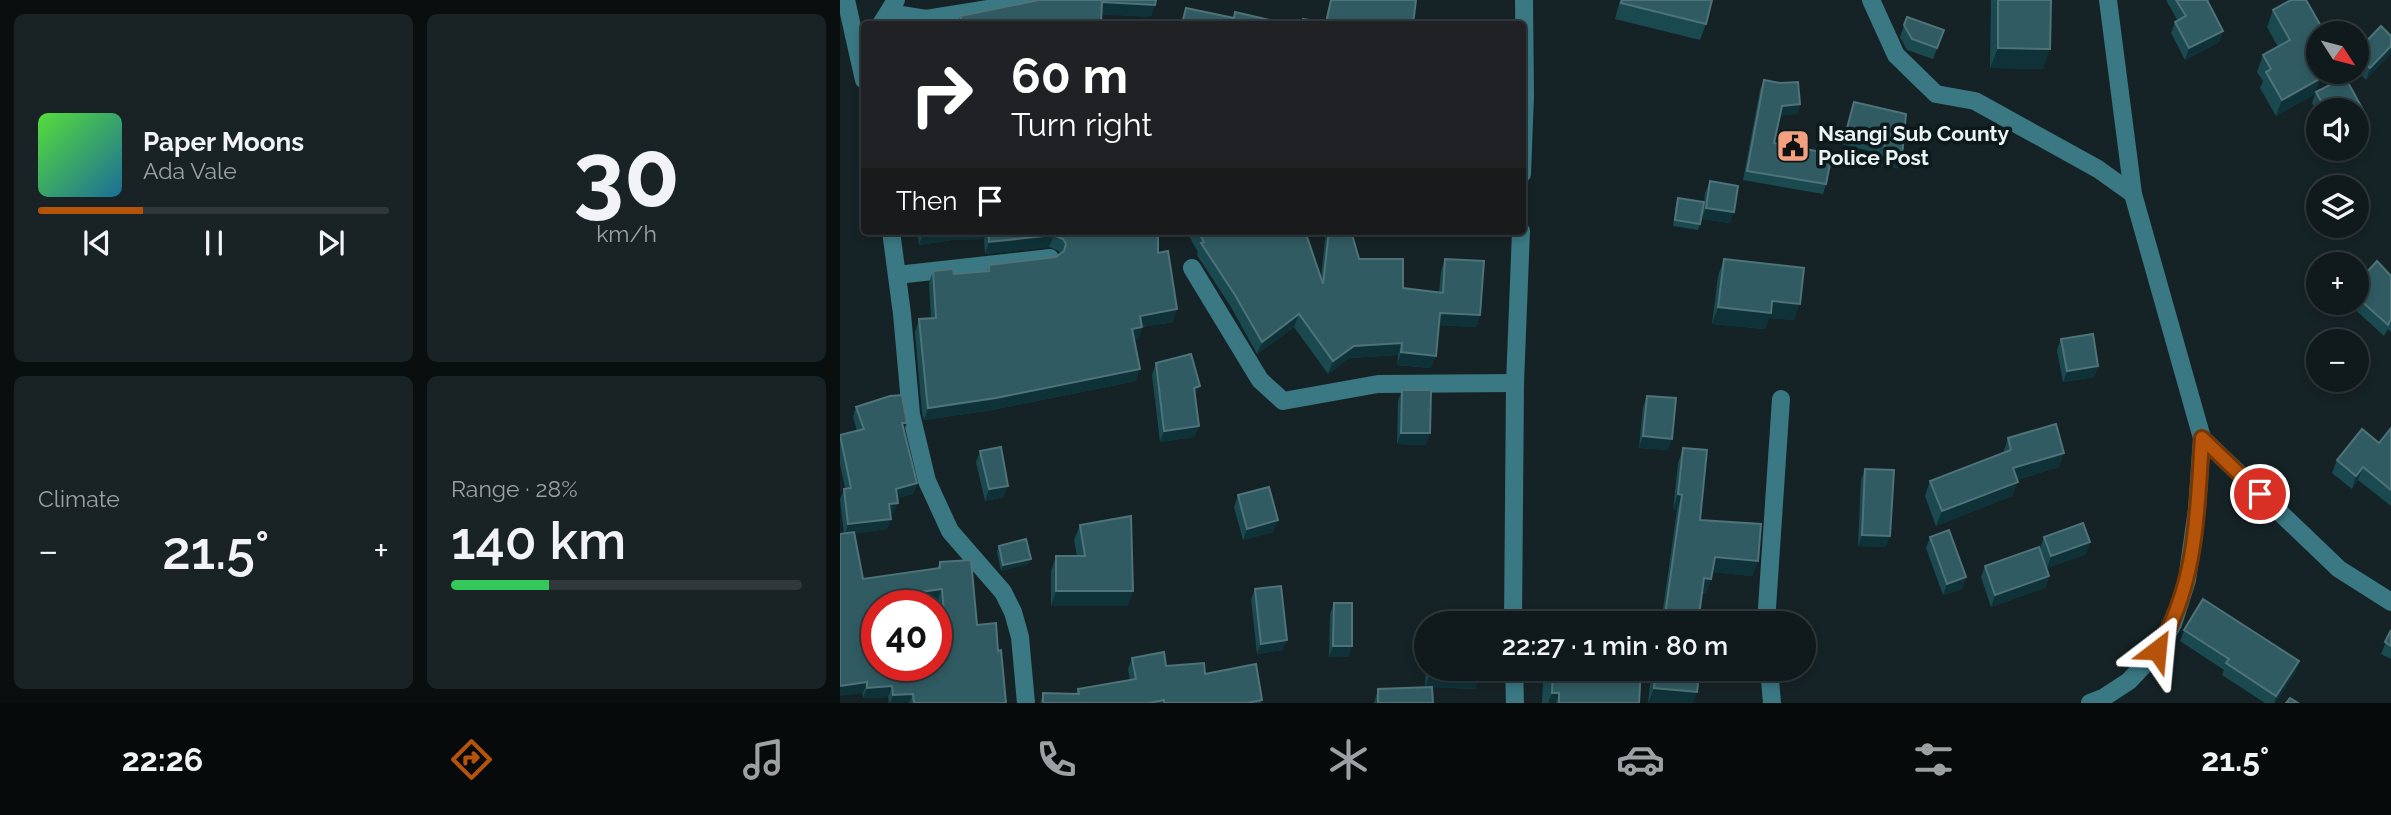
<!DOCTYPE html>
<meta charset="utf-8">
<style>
:root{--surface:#101a1c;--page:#192325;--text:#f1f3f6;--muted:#9ca1a3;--line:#30383b;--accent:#b45309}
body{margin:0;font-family:Raleway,sans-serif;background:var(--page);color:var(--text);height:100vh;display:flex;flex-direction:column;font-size:26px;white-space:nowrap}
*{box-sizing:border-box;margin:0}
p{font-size:23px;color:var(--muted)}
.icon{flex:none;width:38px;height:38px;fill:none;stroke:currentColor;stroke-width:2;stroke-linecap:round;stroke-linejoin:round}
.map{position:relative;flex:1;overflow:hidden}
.drawer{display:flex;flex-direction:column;gap:14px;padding:14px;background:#090e0f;width:840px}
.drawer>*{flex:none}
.top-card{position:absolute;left:21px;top:21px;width:665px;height:214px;border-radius:7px;box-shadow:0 4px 10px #0003,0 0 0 2px var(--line);background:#202124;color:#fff;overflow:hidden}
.needle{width:46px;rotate:126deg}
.buttons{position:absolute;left:1466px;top:21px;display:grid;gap:14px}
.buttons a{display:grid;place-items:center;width:63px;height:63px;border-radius:50%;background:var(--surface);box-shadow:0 4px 10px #0003,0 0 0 2px var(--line);font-size:35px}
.speed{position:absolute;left:21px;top:590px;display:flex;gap:14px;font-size:35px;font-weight:700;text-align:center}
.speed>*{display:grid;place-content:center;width:91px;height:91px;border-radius:50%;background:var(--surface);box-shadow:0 4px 10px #0003,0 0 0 2px var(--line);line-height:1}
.speed .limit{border:10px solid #d22;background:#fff;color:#111}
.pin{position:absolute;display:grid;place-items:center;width:60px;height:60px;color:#fff;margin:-30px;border:4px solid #fff;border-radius:50%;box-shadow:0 2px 7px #0007}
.me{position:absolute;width:77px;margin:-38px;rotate:29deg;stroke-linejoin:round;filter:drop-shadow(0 0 5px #0008)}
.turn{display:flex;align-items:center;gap:24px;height:147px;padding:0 35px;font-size:32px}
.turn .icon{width:91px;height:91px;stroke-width:2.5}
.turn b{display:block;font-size:49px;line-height:60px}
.then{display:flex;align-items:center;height:66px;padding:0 35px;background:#0003;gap:14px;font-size:26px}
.big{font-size:52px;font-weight:600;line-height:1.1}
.drawer .card{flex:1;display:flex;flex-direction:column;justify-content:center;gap:10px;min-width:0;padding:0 24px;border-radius:10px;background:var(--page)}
.drawer .dial{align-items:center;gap:0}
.dial b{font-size:91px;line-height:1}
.song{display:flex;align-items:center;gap:21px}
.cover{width:84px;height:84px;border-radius:10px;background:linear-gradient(135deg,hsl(110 70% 55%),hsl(200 70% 35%))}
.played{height:7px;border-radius:4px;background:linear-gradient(90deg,var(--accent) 30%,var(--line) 30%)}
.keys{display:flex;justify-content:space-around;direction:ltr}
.heat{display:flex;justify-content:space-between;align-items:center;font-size:38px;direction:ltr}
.charge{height:10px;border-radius:5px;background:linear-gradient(90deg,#34c759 28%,var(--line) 0)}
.drawer .tiles{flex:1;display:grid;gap:14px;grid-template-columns:repeat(2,1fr)}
.trip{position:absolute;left:574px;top:611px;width:402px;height:70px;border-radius:35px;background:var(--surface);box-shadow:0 4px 10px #0003,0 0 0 2px var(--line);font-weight:600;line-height:70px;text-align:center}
.menu{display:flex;height:112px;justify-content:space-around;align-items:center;background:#060a0b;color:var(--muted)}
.menu .icon{width:49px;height:49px}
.menu .current{color:var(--accent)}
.menu b{font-size:32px;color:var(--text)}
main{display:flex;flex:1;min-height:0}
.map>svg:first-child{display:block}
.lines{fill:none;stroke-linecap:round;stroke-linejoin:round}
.minor{stroke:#3a7883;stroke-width:18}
.wall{fill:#1a4950;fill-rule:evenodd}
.shaded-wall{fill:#0f3238}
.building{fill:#305b62;stroke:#4e7379;stroke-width:2;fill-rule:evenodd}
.route-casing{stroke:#753606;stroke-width:18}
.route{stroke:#b45309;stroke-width:12}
.labels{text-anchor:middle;stroke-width:7;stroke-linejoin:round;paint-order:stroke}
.poi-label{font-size:21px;font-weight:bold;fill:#ebf4f5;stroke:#0d1a1c;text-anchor:start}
</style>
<main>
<section class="drawer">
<div class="tiles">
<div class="card">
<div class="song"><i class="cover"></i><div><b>Paper Moons</b><p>Ada Vale</p></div></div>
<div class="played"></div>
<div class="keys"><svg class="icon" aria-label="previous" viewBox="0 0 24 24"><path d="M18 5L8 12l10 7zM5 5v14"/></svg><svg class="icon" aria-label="pause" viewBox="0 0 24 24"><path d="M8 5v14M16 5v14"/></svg><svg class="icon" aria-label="next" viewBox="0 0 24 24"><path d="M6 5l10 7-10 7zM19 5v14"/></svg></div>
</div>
<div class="card dial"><b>30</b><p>km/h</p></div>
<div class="card"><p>Climate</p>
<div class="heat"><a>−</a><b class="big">21.5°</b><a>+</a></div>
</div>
<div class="card"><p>Range · 28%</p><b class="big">140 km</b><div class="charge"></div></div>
</div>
</section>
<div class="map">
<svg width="1551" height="703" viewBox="0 0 1551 703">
<rect width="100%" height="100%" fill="#162326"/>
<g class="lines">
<g class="minor">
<polyline points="6,0 24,80"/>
<polyline points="1031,0 1056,55 1096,94 1135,101 1258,169 1293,194"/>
<polyline points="49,13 86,19 191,2"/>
<polyline points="41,24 56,0"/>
<polyline points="682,174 685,95 684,0"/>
<polyline points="51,231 62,314 71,414 87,481 110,531 163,592 173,612 180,637 186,703"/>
<polyline points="352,268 420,380 443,401 538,384 675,383"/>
<polyline points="57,275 210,258"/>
<polyline points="1362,438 1499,569 1551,602"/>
<polyline points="673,623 675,383 681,231"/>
<polyline points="926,623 941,399"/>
<polyline points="674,668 675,703"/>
<polyline points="929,668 932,703"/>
<polyline points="1250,703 1263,698 1289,681 1317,651 1333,624 1347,580 1357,509 1362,438 1293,194 1268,0"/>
</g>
</g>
<g class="wall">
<polygon points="490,0 576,0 573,24 577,24 461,24 463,19 485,23"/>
<polygon points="780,0 872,0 866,24 860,40 775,19"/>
<polygon points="1151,0 1211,0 1203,69 1150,68"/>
<polygon points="1326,0 1369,0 1368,2 1383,31 1379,42 1345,60 1331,33 1335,22 1338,21"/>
<polygon points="197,1 311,17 261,14 261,24 117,24 120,16"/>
<polygon points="1433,10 1479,33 1479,57 1472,61 1475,94 1436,116 1420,88 1423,81 1417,72 1423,55 1438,47 1427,27"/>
<polygon points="1067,17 1104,30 1093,59 1067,50 1060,37"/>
<polygon points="1551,36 1551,53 1526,80 1517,71 1517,51"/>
<polygon points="924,80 960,104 957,114 940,115 934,143 986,184 983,194 903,180 920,90"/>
<polygon points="1476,92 1522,108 1518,119 1517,110 1479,110 1479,116 1472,103"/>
<polygon points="1014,102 1062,156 1058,168 1040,166 1041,154 1002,144"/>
<polygon points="870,181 890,223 862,219 865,193"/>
<polygon points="838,198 860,224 858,230 833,226 836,204"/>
<polygon points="77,231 318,231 318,253 333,322 302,327 298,339 294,340 296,381 152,410 84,420 82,412 75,332 79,319 91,318 89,283 93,271 114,274 147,271 149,265 216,257 220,254 219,251 209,247 145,254 144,239 112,240 79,245"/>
<polygon points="346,231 465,231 481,277 486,231 511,231 519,259 563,288 599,292 601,271 605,259 640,315 636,327 599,325 591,368 557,365 558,355 509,358 488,374 454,327 417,354 391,307 357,255 358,252"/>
<polygon points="884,259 954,320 929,318 925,329 872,324 878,276"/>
<polygon points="1551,276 1551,332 1548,329 1544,336 1508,303 1517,303 1517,283"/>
<polygon points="1221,339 1258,366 1254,377 1223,382 1217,350"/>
<polygon points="316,363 355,397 359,426 354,437 320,442 312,375"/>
<polygon points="562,390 586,445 557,444 558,401"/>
<polygon points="807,396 828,450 799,448 803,407"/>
<path d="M16,407L64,432L77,483L73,494L57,498L54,513H50L51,519L47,529L15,533L23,579L97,568L100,562L137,625L158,651L166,703H49L48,697L23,698L0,499L5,488L0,464V435L17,431L13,417ZM98,599L101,638L37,665V606H56Z"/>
<polygon points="1551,428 1551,506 1518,480 1512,489 1492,473 1497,460 1539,443"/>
<polygon points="1168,438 1219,467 1177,480 1172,496 1096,526 1085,496 1090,481 1163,453"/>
<polygon points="843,448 860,520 918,561 912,576 872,572 866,594 862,594 858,623 821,623 837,510 833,509 838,463"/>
<polygon points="140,451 164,497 145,501 136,462"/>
<polygon points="1025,469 1046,547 1018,546 1021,480"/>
<polygon points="398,495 433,532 403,540 394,507"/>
<polygon points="240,525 288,606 211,606 211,571 216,556 237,556 234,540"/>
<polygon points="1090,537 1126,577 1122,589 1103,595 1086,548"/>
<polygon points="1204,537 1246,554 1207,568 1200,548"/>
<polygon points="159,546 191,559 188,564 161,571 157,552"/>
<polygon points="1145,566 1209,576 1205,588 1151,607 1141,577"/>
<polygon points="415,589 443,650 417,654 411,599"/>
<polygon points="494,603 512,646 508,657 489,657 490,614"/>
<polygon points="1344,630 1459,661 1455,673 1435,703 1425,703 1382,675 1384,670 1340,641"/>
<polygon points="1551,630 1551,659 1541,654"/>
<polygon points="292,658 365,674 422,700 421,703 200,703 203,693 236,693 238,689 290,680 288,669"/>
<polygon points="586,666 586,668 641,668 635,689 592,687 593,703 534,703 538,689 591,687 585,687"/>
<polygon points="709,668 801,668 799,703 702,703 703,683"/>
<polygon points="812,668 860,668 808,703"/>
</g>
<g class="shaded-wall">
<polygon points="262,2 315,5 311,17 258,14"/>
<polygon points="1383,31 1379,42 1345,60 1349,48"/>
<polygon points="1479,44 1479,57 1460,68 1466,51"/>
<polygon points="1551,46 1551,53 1526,80 1530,68"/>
<polygon points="1158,48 1210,49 1203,69 1150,68"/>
<polygon points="1481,78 1475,94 1436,116 1442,100"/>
<polygon points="960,104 957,114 938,116 942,106"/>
<polygon points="1522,108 1518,119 1517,119 1517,110"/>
<polygon points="1044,154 1062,156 1058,168 1040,166"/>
<polygon points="866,208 894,212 890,223 862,219"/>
<polygon points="94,231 147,231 144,239 112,240 79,245 83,233"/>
<polygon points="214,235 209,247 145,254 149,242"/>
<polygon points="932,301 960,304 954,320 929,318 925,329 872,324 878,307"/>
<polygon points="337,309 333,322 302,327 298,339 287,341 292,329 300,316"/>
<polygon points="600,313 640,315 636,327 596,325"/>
<polygon points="459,314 454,327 417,354 422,342"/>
<polygon points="562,343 558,355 509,358 488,374 493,361 514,346"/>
<polygon points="561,352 596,356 591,368 557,365"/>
<polygon points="1258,366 1254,377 1223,382 1227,371"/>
<polygon points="300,369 296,381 152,410 84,420 88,408"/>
<polygon points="360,386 355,397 354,388"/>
<polygon points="62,423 67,423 63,433"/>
<polygon points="359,426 354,437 320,442 324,431"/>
<polygon points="561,433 590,433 586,445 557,444"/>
<polygon points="803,436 832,439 828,450 799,448"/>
<polygon points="1224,453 1219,467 1167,483 1173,468"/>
<polygon points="1523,467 1518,480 1512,489 1516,476"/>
<polygon points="1178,482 1172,496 1096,526 1102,511"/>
<polygon points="77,483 73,494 53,499 56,489"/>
<polygon points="168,486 164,497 145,501 149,489"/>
<polygon points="838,494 842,495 837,510 833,509"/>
<polygon points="58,503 54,513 45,514 49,504"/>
<polygon points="51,519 47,529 5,535 8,524"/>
<polygon points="438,520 433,532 403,540 407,529"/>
<polygon points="1022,535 1050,536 1046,547 1018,546"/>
<polygon points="1250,542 1246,554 1207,568 1211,556"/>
<polygon points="875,557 918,561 912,576 869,572"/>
<polygon points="191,559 188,564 161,571 163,565"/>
<polygon points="1209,576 1205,588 1151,607 1155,595"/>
<polygon points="1126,577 1122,589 1103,595 1107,584"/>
<polygon points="864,578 871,579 866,594 859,593"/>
<polygon points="102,589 98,599 55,606 42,606 45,597"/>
<polygon points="216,591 293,591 288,606 211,606"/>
<polygon points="447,640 443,650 417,654 421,644"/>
<polygon points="493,646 512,646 508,657 489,657"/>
<polygon points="1459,661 1455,673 1435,703 1434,703 1436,696"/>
<polygon points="591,670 641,673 635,689 585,687"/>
<polygon points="27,682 23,693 0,696 0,686"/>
<polygon points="52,686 48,697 23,698 27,688"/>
<polygon points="814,688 857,692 853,703 808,703"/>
<polygon points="712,693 719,693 716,703 708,703"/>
<polygon points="73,694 69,703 50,703 53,695"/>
</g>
<g class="building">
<polygon points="199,0 316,0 315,5 262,2 261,24 122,24 120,16"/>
<polygon points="491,0 576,0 573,24 577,24 462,24 463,19 486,23"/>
<polygon points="782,0 872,0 866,24 781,3"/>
<polygon points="1158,0 1211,0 1210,49 1158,48"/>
<polygon points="1336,0 1367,0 1383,31 1349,48 1335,22 1346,16"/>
<polygon points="1451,0 1466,0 1485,33 1479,33 1479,44 1466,51 1481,78 1442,100 1426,72 1431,69 1423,55 1450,40 1433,10"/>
<polygon points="346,8 394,18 395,12 447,24 342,24"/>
<polygon points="1067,17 1104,30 1097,48 1072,39 1064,25"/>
<polygon points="1541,26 1551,36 1551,46 1530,68 1517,56 1517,51"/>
<polygon points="1505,77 1522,108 1517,110 1486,110 1476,92"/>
<polygon points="924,80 940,83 958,82 960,104 942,106 934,143 992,154 986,184 907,171"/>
<polygon points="1014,102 1066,114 1062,156 1044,154 1045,143 1006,132"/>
<polygon points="870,181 898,186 894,212 866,208"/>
<polygon points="838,198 864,202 860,224 835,220"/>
<polygon points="149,231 318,231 318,253 328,251 337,309 300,316 302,327 292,329 300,369 156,398 88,408 87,400 79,319 96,318 93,271 113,269 114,274 149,271 149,265 216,257 224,251 226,244 223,239 214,235 149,242"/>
<polygon points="358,231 465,231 483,284 489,231 511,231 519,259 563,259 563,288 603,293 605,259 644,261 640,315 600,313 596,356 561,352 562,343 514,346 493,361 459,314 422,342 395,295 361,243 364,242"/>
<polygon points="884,259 964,268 960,304 932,301 931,313 878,307"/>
<polygon points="1537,261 1551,276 1551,319 1548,325 1517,297 1517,283"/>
<polygon points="1253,334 1258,366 1227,371 1221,339"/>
<polygon points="351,354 360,386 354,388 359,426 324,431 316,363"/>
<polygon points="562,390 591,390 590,433 561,433"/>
<polygon points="62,395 67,423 62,423 77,483 56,489 58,503 49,504 51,519 8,524 4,489 11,488 0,435 24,429 16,407 50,396"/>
<polygon points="807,396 836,398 832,439 803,436"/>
<polygon points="1216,424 1224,453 1173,468 1178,482 1102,511 1090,481 1171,450 1168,438"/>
<polygon points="1551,428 1551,490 1523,467 1516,476 1497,460 1522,429 1539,443"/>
<polygon points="161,447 168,486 149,489 140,451"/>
<polygon points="843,448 867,450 860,520 921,524 918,561 875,557 871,579 864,578 858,623 821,623 821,622 824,622 842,495 838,494"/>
<polygon points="1025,469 1054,470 1050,536 1022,535"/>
<polygon points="429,487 438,520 407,529 398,495"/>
<polygon points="291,516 293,591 216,591 216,556 245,556 240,525"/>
<polygon points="1243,523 1250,542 1211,556 1204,537"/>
<polygon points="1109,530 1126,577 1107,584 1090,537"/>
<path d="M14,532L23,579L100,568V562L131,560L137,625L156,623L158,651L161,650L166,703H74L73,694L53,695L52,686L27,688V682L0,686V534ZM102,589L106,637L96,639V665H37V606H46L45,597Z"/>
<polygon points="186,539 191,559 163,565 159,546"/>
<polygon points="1199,547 1209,576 1155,595 1145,566"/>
<polygon points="441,586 447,640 421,644 415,589"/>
<polygon points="1363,599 1459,661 1436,696 1386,663 1389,659 1344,630"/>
<polygon points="494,603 512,603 512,646 493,646"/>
<polygon points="594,615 645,617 644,623 594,623"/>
<polygon points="1551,630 1551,646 1545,642"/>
<polygon points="324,652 326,666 364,663 365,674 416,664 422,700 407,703 324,703 324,700 309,703 203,703 203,693 239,694 238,689 296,679 292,658"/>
<polygon points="591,668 641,668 641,673 591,670"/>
<polygon points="713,668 801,668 799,703 719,703 719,693 712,693"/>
<polygon points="816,668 860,668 857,692 814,688"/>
<polygon points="592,687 593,703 538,703 538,689"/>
<polygon points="1450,698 1458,703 1446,703"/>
</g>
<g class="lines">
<defs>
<path id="route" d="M1317,650C1357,585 1357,513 1362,438L1420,494"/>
</defs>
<use href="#route" class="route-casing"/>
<use href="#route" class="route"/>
</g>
<defs>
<symbol id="civic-square" viewBox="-11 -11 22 22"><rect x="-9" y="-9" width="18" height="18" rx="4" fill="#f2a07f" stroke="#0d1a1c"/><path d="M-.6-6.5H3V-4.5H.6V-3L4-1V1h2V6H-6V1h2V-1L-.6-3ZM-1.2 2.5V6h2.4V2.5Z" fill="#111"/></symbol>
</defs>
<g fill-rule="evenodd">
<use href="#civic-square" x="934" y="127" width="38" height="38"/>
</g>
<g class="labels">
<g class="poi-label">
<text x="978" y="141">Nsangi Sub County<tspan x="978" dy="24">Police Post</tspan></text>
</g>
</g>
</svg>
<div class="buttons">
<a><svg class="needle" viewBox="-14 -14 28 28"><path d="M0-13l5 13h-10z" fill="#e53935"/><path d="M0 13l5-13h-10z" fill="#9ca1a3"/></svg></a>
<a><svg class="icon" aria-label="sound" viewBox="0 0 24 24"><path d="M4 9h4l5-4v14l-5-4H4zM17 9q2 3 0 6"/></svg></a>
<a><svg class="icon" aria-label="layers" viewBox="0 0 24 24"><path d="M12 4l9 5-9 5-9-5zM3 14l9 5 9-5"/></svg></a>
<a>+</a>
<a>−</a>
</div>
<div class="speed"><div class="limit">40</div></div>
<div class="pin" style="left:1420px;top:494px;background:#d93025"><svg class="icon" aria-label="arrive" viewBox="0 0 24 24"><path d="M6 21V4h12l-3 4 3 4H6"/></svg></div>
<svg class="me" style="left:1317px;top:650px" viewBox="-20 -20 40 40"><path d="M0-17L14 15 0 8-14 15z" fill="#b45309" stroke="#fff" stroke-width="4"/></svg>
<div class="trip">22:27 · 1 min · 80 m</div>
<div class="top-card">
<div class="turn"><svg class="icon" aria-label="right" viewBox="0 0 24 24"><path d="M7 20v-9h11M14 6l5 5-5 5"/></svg><div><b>60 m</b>Turn right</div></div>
<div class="then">Then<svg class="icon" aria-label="arrive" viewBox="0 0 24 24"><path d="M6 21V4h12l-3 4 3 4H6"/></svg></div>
</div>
</div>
</main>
<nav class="menu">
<b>22:26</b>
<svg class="icon current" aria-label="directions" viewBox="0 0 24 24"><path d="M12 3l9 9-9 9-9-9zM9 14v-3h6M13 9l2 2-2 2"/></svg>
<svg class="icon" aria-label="music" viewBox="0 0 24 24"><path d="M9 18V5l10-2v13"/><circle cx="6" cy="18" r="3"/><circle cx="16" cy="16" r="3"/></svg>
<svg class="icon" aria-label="phone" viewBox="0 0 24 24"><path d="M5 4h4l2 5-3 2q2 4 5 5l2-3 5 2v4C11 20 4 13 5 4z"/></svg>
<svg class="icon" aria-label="climate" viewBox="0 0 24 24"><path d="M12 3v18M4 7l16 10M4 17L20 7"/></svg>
<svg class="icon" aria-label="car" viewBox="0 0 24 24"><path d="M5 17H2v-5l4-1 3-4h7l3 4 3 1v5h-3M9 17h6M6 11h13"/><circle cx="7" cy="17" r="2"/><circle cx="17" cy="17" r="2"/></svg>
<svg class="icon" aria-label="filters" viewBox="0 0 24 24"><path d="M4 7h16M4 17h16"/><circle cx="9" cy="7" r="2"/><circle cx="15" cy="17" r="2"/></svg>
<b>21.5°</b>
</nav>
